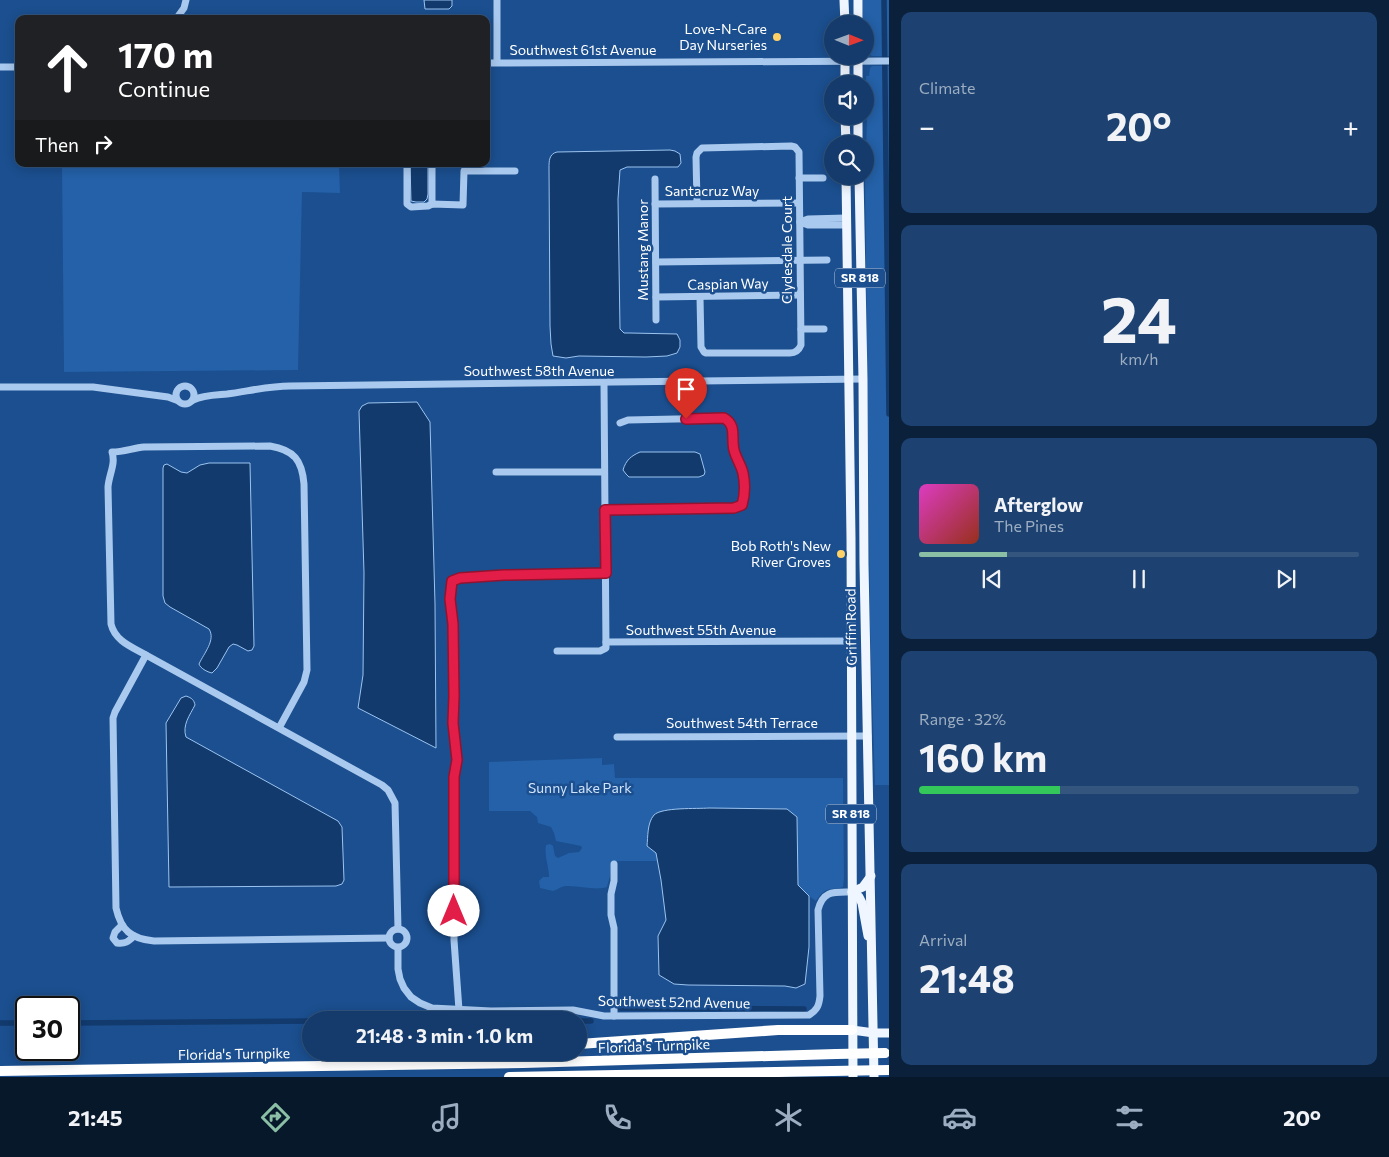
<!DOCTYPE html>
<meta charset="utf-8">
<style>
:root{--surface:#143b6b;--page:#1d4271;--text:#f1f3f6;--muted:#9dadc1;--line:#33557e;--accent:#8abfa5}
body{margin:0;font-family:Commissioner,sans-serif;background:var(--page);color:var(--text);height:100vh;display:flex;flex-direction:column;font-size:19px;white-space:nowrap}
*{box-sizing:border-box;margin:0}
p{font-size:16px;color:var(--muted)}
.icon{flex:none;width:28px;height:28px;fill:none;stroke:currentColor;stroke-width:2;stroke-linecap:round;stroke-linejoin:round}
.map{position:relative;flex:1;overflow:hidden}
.panel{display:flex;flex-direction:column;gap:12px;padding:12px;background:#0b203b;width:500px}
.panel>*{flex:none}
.guide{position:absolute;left:15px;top:15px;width:475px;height:152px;border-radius:10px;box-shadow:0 2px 12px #0003,0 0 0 1px var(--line);background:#202124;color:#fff;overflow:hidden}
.needle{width:32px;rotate:91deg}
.fabs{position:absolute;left:824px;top:15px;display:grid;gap:10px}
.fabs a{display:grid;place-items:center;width:50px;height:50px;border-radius:50%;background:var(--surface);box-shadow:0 2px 12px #0003,0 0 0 1px var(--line);font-size:25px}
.speed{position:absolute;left:15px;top:996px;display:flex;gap:10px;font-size:25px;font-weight:700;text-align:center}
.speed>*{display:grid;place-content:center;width:65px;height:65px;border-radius:50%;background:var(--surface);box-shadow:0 2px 12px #0003,0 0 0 1px var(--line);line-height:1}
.speed .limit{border:2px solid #111;border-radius:8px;background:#fff;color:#111}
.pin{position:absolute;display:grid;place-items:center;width:42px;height:42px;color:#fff;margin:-51px -21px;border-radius:50% 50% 50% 0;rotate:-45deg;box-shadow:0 0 5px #0007}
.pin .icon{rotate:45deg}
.me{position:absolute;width:55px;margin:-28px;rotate:0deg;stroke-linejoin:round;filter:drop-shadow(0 0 4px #0008)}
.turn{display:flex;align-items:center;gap:18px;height:105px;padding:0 20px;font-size:22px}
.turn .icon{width:65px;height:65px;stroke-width:2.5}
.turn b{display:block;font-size:35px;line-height:42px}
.then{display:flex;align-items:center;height:48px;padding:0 20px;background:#0003;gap:10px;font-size:19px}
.big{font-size:38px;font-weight:700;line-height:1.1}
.panel .tile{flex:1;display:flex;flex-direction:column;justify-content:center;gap:8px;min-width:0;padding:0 18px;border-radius:10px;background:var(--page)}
.panel .dial{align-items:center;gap:0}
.dial b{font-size:65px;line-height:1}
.song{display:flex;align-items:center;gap:15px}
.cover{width:60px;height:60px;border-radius:8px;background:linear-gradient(135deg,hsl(310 70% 55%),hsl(10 70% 35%))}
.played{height:5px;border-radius:2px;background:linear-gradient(90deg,var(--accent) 20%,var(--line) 20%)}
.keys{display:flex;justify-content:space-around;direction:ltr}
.heat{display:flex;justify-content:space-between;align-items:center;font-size:28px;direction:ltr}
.charge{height:8px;border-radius:4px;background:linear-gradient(90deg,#34c759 32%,var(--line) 0)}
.trip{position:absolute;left:302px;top:1011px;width:285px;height:50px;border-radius:25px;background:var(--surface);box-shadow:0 2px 12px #0003,0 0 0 1px var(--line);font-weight:700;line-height:50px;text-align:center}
.dock{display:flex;height:80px;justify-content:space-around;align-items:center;background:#08182b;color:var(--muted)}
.dock .icon{width:35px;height:35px}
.dock .selected{color:var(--accent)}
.dock b{font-size:22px;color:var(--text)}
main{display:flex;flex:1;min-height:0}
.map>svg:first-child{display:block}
.green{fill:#2461a8}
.water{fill:#123a6d;stroke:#9cc4f0}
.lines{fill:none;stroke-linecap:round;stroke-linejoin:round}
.canal{stroke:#123a6d;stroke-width:5.5}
.minor{stroke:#a9c9ee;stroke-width:7}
.major{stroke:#f0f6ff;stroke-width:9}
.highway{stroke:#fff;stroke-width:10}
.highway-bridge{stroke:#fff;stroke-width:10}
.route-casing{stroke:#92132f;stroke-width:12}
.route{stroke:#e11d48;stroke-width:9}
.poi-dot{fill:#ffd166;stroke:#1b4f8f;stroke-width:2}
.labels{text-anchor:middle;stroke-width:5;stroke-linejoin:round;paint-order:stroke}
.shield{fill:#1b4f8f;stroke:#bbcadd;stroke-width:1}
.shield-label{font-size:12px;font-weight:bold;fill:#fff}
.poi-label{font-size:14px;fill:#fff;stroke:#1b4f8f;text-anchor:end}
.street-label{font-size:14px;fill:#fff;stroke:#1b4f8f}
.park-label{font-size:14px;fill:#cfe3fa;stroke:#1b4f8f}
</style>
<main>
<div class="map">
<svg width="889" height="1077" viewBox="0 0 889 1077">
<rect width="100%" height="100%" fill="#1b4f8f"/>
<g class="green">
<polygon points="863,0 889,0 889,56 872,56 867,53 865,44 865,24 863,24"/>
<polygon points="872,66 889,66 889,785 875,785 870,626 865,176 867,121 866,76 869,76 870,68"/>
<polygon points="62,164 339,164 340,193 302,192 298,370 64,372"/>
<path d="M602,758V765L614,764L615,778H843L844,878L843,887C828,891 826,886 816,901L809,896L798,885L797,817L787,809L709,808L656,853L658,861H611L610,876L607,887C594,891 579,885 565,886C560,887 557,890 553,891L540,888L539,881L543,877H549C549,866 544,856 546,845L550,844L553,846L555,856L558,858L569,853L579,852L582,848L581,846L556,841L554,833L551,827L538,823L537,817L530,811H489V762Z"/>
</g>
<g class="water">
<polygon points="424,0 452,0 452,6 449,9 425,9"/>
<path d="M670,150L675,151L680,154L681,163L678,167H627L620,170L618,199L620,329L624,333H630L677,334L680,340V347L677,353L667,356L646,357L579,356L566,358L553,356L551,344L550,326L549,168C549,161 549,154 557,152Z"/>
<polygon points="410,164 428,164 428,194 427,199 424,202 416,202 411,201"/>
<polygon points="417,402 430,422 435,604 436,748 358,708 363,675 364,573 359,411 362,406 368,403"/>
<path d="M640,452H695L700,454L705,472L704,475L699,477H629L626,474L623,470C626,460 631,456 640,452Z"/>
<path d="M209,463H250L254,646L252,650L248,651L237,645L233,644L229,647L217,668L212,673C207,672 200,668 199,664C204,653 216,640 209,629L170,607L165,603L163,596V468L164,465L167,464L181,472L187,473L200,465Z"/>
<path d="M186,696C192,698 194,700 195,705C190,715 182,725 186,737L338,821L342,827L344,880L342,884L336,886L169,887L166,723L181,698Z"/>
<path d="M709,808L787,809L797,817L798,885L809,896V947L805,984L796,988L785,986L688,985L674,984L659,975L658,936L666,920L661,880L656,853L647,846C648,837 647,823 654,815C662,807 697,809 709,808Z"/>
</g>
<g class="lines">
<g class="canal">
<polyline points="884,0 889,414"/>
<polyline points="620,1008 804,1009"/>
<polyline points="357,1020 430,1018 561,1020"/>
<polyline points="579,1021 591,1021"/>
<polyline points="0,1023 26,1023"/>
<polyline points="69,1023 311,1021"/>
</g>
<g class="minor">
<polyline points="497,0 497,62"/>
<polyline points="176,19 184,8 186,0"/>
<polyline points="486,63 889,61"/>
<polyline points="0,67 19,67"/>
<polyline points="407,164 407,204 411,207 428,206 432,204 463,205 464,171 515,171"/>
<polyline points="432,164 432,204"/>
<polyline points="799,178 823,178"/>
<polyline points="655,179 656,320"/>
<path d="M697,203L696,157L697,153L702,148L791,146L795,147L799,152L801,345C799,350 796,353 790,353H706L704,352L701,347L700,297"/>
<polyline points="655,204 799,203"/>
<polyline points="800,222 808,225 846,225"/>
<polyline points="800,222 808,219 846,218"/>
<polyline points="656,262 827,260"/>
<polyline points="656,297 800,295"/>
<polyline points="801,329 824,329"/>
<circle cx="185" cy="395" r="9"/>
<polyline points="0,387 93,387 168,397 176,400"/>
<path d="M193,400C203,395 216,395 227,394C249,391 269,386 290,386L863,379"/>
<polyline points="496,472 604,472"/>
<path d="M605,510L734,508L742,505C745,495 745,483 743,473C741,465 736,458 734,450C731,438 737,425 724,418L628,420L620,423"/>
<polyline points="606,642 851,641"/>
<polyline points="557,651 600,651 606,648 604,383"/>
<path d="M146,655L115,712L113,718L116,908C121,930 131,939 154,941L389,938"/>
<path d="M279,728L304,682L307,670L304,484C302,460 294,450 270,446L144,447C133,448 124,452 112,452C116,464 109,474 108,487L111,624C115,641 132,647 146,655L382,785L388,790L395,803L398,929"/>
<polyline points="617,737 868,736"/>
<path d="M122,925L115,932L113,938L117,943C125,944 128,942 134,936"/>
<circle cx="398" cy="938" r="9"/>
<path d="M398,948V969L400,979L404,988L411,997L420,1003L432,1008L491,1011L573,1010L604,1016L809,1015C817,1010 819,1006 820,996L818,910C823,890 834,892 852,892"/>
<polyline points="459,1010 454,940 454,777 457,760 453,723 454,696 453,624 450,599 452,581 460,577 516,574 605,573"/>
<polyline points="614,1016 614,928 611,915 611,894 614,881 614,864"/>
</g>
<g class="major">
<polyline points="844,0 845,24"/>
<polyline points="858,0 858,24"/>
<polyline points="845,56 845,84"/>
<polyline points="858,56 858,84"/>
<polyline points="845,116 846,144"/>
<polyline points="858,116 858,144"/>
<polyline points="846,176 851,538 853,1077"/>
<polyline points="859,176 863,379 864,564 874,1077"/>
<polyline points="852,892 859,897 862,903 868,936"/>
<polyline points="852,892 863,887 871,876"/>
<polyline points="852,1030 874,1033 889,1033"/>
</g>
<g class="highway">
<polyline points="579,1044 778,1030 852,1030"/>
<polyline points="350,1060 461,1052"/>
<polyline points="0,1071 523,1063 836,1054"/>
<polyline points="509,1077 832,1071"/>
</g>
<g class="highway-bridge">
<polyline points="836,1054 885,1053"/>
<polyline points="832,1071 889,1070"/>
</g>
</g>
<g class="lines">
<defs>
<path id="route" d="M454,911V777L457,760L453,723L454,696L453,624L450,599L452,581L460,578L504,575L606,573L605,510L734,508L742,505C745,495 745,483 743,473C741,465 736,458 734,450C731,438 737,425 724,418L686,419"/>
</defs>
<use href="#route" class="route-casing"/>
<use href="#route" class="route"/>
</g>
<g class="poi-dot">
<circle cx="777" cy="37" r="5"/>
<circle cx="841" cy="554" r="5"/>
</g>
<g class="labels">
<g class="shield">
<rect x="835" y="268.5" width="50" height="19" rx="4"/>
<rect x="826" y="804.5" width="50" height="19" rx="4"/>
</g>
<g class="shield-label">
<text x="860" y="282">SR 818</text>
<text x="851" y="818">SR 818</text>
</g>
<g class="poi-label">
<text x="767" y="34">Love-N-Care<tspan x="767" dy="16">Day Nurseries</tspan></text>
<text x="831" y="551">Bob Roth's New<tspan x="831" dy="16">River Groves</tspan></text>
</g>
<g class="street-label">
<text x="583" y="55">Southwest 61st Avenue</text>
<text x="712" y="196">Santacruz Way</text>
<text transform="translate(643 250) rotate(-90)" y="5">Mustang Manor</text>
<text transform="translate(787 250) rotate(-90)" y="5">Clydesdale Court</text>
<text transform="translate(728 284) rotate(-1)" y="5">Caspian Way</text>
<text x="539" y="376">Southwest 58th Avenue</text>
<text transform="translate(851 627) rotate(-91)" y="5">Griffin Road</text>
<text x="701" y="635">Southwest 55th Avenue</text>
<text x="742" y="728">Southwest 54th Terrace</text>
<text transform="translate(674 1002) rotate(1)" y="5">Southwest 52nd Avenue</text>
<text transform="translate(654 1046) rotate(-2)" y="5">Florida's Turnpike</text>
<text transform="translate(234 1054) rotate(-1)" y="5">Florida's Turnpike</text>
</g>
<g class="park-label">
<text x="580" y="793">Sunny Lake Park</text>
</g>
</g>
</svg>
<div class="fabs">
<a><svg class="needle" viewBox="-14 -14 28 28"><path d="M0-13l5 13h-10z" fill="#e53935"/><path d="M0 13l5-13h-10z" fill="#9dadc1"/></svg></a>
<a><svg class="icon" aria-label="sound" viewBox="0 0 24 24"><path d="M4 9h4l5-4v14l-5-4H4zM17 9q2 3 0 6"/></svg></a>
<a><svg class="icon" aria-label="search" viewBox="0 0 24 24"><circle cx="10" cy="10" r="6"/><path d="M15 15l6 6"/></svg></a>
</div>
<div class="speed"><div class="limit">30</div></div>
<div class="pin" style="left:686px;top:419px;background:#d93025"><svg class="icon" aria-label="arrive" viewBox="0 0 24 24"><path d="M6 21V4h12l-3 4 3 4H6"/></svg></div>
<svg class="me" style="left:454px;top:911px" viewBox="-20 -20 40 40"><circle r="19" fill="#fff"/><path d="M0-13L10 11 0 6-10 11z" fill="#e11d48"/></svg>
<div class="trip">21:48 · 3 min · 1.0 km</div>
<div class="guide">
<div class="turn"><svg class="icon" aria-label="ahead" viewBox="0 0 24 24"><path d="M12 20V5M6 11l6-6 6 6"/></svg><div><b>170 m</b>Continue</div></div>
<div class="then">Then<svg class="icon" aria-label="right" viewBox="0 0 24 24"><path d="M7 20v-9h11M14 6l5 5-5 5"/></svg></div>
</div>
</div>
<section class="panel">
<div class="tile"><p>Climate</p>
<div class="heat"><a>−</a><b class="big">20°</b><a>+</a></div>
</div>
<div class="tile dial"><b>24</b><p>km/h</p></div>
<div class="tile">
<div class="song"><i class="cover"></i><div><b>Afterglow</b><p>The Pines</p></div></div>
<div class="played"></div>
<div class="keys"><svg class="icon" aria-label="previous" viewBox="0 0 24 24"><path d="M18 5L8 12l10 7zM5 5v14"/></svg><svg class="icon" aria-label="pause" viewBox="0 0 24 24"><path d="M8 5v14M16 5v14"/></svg><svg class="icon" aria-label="next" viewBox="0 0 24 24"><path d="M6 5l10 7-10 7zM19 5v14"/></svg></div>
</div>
<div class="tile"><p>Range · 32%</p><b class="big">160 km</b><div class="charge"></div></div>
<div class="tile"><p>Arrival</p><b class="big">21:48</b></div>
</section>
</main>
<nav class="dock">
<b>21:45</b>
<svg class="icon selected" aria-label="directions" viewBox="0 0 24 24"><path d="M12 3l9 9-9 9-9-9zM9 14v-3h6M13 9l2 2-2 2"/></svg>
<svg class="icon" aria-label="music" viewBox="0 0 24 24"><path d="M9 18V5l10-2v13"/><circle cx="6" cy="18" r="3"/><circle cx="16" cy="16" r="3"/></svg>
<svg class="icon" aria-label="phone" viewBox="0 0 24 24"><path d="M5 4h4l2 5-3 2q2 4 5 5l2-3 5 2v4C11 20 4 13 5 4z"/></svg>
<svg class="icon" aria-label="climate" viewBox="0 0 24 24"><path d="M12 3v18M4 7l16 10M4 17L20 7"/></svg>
<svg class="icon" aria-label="car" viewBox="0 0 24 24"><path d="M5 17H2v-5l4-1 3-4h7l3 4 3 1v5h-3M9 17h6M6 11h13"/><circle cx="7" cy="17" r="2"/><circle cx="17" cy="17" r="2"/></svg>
<svg class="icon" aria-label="filters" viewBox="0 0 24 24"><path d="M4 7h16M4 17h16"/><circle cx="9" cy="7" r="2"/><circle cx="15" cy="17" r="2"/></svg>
<b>20°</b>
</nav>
